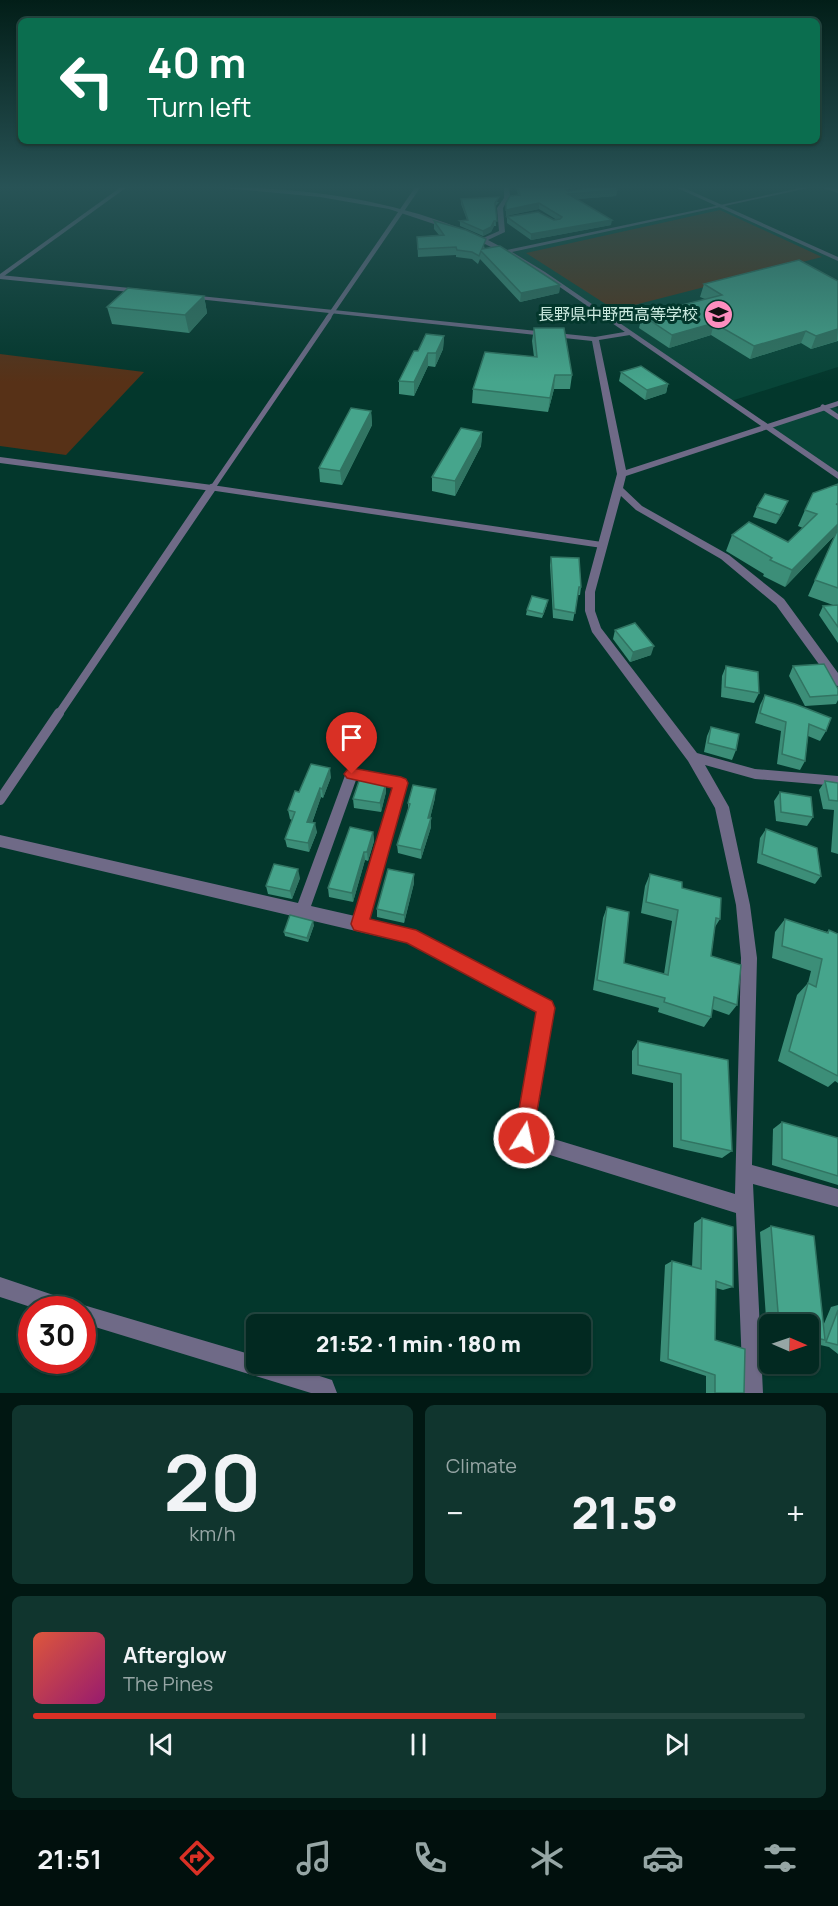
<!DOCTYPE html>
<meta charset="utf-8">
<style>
:root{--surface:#022921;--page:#10352e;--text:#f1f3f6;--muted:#96a6a5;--line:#23453f;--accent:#d93025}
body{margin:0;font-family:Manrope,"Noto Sans JP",sans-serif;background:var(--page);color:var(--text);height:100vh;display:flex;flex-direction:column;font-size:22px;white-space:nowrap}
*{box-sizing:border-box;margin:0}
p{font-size:20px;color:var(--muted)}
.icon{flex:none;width:33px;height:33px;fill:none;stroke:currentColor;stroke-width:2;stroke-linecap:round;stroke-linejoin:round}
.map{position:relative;height:1393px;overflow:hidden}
.sheet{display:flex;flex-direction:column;gap:12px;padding:12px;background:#011712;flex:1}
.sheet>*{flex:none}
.hud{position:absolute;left:18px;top:18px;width:802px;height:126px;border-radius:9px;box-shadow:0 2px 4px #0004,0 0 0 2px var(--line);background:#0b6e4f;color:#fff;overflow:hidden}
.needle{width:39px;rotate:92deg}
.fabs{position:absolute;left:759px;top:1314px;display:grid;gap:12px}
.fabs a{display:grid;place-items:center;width:60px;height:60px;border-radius:9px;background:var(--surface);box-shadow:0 2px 4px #0004,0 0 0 2px var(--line);font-size:30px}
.speed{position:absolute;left:18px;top:1296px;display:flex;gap:12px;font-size:30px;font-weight:700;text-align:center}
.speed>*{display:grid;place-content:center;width:78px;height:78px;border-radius:50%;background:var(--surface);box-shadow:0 2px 4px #0004,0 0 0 2px var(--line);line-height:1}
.speed .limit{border:9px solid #d22;background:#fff;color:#111}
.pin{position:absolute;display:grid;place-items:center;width:51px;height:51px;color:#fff;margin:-62px -26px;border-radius:50% 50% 50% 0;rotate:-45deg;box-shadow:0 0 6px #0007}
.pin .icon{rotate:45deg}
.me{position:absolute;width:66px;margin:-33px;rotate:10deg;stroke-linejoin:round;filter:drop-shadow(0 0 4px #0008)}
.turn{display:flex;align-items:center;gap:21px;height:126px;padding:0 30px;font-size:27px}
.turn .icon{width:78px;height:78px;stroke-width:2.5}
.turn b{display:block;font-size:42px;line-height:51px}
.big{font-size:45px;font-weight:800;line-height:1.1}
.sheet .card{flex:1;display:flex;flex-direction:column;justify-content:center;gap:9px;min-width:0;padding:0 21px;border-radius:9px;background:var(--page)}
.sheet .dial{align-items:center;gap:0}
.dial b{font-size:78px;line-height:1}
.song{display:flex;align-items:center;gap:18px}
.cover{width:72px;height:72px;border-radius:9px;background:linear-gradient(135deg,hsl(10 70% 55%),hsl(320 70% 35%))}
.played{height:6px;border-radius:3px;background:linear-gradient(90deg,var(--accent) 60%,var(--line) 60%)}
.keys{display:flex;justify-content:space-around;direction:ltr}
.heat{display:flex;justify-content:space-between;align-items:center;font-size:33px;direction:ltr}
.sheet .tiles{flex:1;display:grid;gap:12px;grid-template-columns:1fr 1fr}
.card:last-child{grid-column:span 2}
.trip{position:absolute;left:246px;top:1314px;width:345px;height:60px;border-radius:9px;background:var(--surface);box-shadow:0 2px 4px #0004,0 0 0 2px var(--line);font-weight:800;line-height:60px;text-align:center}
.menu{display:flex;height:96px;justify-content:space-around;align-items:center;background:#01100d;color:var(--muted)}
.menu .icon{width:42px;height:42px}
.menu .selected{color:var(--accent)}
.menu b{font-size:27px;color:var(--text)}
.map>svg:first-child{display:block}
.built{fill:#084538}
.green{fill:#573117}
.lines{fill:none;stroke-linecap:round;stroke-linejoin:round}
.service-far3{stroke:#6f6a87;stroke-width:4.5}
.service-far2{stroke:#6f6a87;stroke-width:5}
.service-far1{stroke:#6f6a87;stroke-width:8}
.service{stroke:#6f6a87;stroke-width:10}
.minor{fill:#6f6a87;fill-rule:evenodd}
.tertiary{fill:#6f6a87;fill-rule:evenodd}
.wall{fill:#3c8e78}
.shaded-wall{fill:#317462}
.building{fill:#46a58c;stroke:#317462;stroke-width:1.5}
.route{fill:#d93025;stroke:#8d1f18;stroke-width:1.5}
.labels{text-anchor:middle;stroke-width:6;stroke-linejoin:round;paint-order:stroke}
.far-poi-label{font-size:16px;fill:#cbeae0;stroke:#03372c;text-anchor:end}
</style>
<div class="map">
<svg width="838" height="1393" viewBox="0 0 838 1393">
<rect width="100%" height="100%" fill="#03372c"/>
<g class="built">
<polygon points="722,205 838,259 838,367 728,402 509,252"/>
<polygon points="832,405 838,409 838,476 764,427"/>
</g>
<g class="green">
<polygon points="720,210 822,257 615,310 526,253"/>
<polygon points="0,354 144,372 66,455 0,446"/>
</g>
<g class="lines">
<polyline class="service-far3" points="328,318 418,187"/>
<g class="service-far2">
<polyline points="823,407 838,417"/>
<polyline points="211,490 329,317"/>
</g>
<polyline class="service-far1" points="58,715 212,488"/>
<polyline class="service" points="0,800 59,713"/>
<g class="minor">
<polygon points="675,187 682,187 838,257 838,261"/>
<polygon points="823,187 838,189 838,193 824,188"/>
<polygon points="0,275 140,289 143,291 140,293 0,279"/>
<path d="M190,295L595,337L630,331V335L599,340L626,470L838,401V406L626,476L623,488L642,506L729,555L784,599L838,673V686L834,685L776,605L721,559L636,510L621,496L595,592V611L601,628L697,753L755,769L838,776V786L755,779L705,765L729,807L750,905L757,958L752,1165L838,1189V1207L753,1184L763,1393H743L736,1213L518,1145L515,1139L537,1012L407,943L0,847V835L298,903L347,770L352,769L406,779L408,783L369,919L415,931L552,1002L554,1008L534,1133L735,1194L741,958L736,905L715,808L688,761L592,632L585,611V592L617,474L592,341L188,298L187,297ZM356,780L393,787L355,916L311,906Z"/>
<polygon points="0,457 212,485 217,488 212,491 0,463"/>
<polygon points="0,1277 80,1304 256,1356 256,1364 282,1364 332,1380 337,1393 311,1393 82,1323 82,1310 40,1310 0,1297"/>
</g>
<g class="tertiary">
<polygon points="121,187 127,187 0,279 0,274"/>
<path d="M213,187C233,186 253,188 273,189C346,194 417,208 483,238L499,231L497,208L504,198V187H509L510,195L503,208L505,232L488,240L507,250L805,187H813L512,252L545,272L838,472V479L541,274L517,260L467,235L389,209L320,197Z"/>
<polygon points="212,485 602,542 607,545 602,548 209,490 209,486"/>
</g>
</g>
<g class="wall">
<polygon points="516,187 582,187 566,189 568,191 617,190 616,196 576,199 611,225 531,240 507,223 507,217 557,220 539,209 506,216 506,203 518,195"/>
<polygon points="461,199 499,202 495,207 496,226 494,226 491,232 483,236 460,226 460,221 467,220 461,204"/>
<polygon points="434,221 485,247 484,248 560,285 559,293 520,302 480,259 478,264 472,259 456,257 456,255 418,257 417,237 439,235 434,229"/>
<polygon points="838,281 838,341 811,349 801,343 750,359 711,335 669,348 639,328 642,315 705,299 700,297 704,284"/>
<polygon points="204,296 207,313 189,333 112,324 107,307"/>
<polygon points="534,328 572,375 570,389 554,389 548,412 472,403 473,389 534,357 532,341"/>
<polygon points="444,336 443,349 435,367 428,366 414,396 399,394 399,381 418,351"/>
<polygon points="621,372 668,384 666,393 645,400 619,381"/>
<polygon points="371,411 372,425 342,485 320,482 319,468"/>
<polygon points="482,432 481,446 455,496 432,491 432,477"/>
<polygon points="838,484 838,643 819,615 823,606 833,605 808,596 835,535 785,587 763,576 764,574 726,551 732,535 788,542 803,528 798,526 805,510"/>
<polygon points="757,507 784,511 776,524 753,517"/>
<polygon points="551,557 581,587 580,595 578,595 573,621 553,618 550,565"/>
<polygon points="547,605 542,618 526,615 527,610"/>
<polygon points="615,630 651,655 630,662 613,639"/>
<polygon points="726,666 759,693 754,703 721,697 722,676"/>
<polygon points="793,666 838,689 838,700 836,704 805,706 789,676"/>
<polygon points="765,695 826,731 820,741 808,736 805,761 800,770 777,764 781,731 755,723 760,705"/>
<polygon points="711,727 736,750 732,760 704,752 707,736"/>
<polygon points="331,777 323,798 321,797 312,823 317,832 309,852 287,847 285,839 292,820 290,819 288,810 299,792"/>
<polygon points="825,781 838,783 838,854 831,852 834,810 823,809 819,790"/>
<polygon points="386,792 381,812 354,808 353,799"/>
<polygon points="780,792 813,817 807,826 776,821 774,801"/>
<polygon points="435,798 430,818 431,827 421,859 398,853 397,845 408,810 408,803"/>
<polygon points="766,829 821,876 815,884 757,863 760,838"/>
<polygon points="373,832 374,841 368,861 365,860 353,902 329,897 328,888"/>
<polygon points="414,874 414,883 404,923 377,917 377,909"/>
<polygon points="650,874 682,888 720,919 715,927 711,956 737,1005 729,1015 712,1009 711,1017 704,1027 658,1012 659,1008 593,990 603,918 607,907 624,963 664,974 672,921 641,913 645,886"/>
<polygon points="300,878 292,899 268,894 266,886"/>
<polygon points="785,919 827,932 829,930 838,934 838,1083 835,1081 828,1087 778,1061 797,995 808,983 811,971 772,958 775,932"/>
<polygon points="314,925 308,942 285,936 284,932"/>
<polygon points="638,1041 728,1060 732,1151 722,1158 673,1147 673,1083 632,1074 632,1051"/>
<polygon points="782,1122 838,1138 838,1185 772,1165 773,1129"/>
<polygon points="702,1218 733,1287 723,1290 716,1288 715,1340 744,1393 706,1393 706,1376 660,1361 665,1265 672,1261 692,1267 694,1223"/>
<polygon points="771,1226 823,1326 831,1307 838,1305 838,1354 829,1347 816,1344 817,1341 808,1342 808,1324 770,1324 770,1332 767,1332 760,1232"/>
</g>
<g class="shaded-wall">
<polygon points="562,187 582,187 564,190"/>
<polygon points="617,190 616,196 567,200 568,194"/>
<polygon points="539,203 539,209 506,216 506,210"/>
<polygon points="612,220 611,225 531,240 531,234"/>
<polygon points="494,221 494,226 491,232 483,236 483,231"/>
<polygon points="560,285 559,293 520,302 521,293"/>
<polygon points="204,296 207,313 189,333 185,315"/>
<polygon points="714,323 711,335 669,348 672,335"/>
<polygon points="838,329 837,341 811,349 816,336"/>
<polygon points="806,331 801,343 750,359 754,346"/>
<polygon points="444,336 443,349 435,367 436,353"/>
<polygon points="428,353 428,366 414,396 414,382"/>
<polygon points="555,375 554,389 548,412 550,398"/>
<polygon points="668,384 666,393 645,400 647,390"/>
<polygon points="371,411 372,425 342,485 340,471"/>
<polygon points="482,432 481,446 455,496 455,481"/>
<polygon points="788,501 784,511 776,524 780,515"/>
<polygon points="838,524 838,528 835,535 785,587 792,570"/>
<polygon points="654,646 651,655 630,662 633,652"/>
<polygon points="330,768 331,777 323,798 322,789"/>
<polygon points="386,783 386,792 381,812 380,803"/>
<polygon points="320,788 321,797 309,831 307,822"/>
<polygon points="436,789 435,798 428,827 428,818"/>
<polygon points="431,818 431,827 421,859 421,850"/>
<polygon points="315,823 317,832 309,852 308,843"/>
<polygon points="373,832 374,841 368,861 367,852"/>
<polygon points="364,852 365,860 353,902 352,893"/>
<polygon points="298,869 300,878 292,899 290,891"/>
<polygon points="414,874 414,883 404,923 404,915"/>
<polygon points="313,921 314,925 308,942 307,938"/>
</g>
<g class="building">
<polygon points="518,187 562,187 568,191 594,187 614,187 617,190 568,194 612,220 531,234 507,217 538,212 554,220 560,219 562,217 539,203 506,210 506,203 510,196 520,195"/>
<polygon points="499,197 495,203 497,221 494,221 491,227 483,231 460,221 468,220 461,199"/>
<polygon points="434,221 466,230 486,239 482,249 500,246 560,285 521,293 481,251 479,256 472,252 457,250 456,247 418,249 417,237 444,235"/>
<polygon points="799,260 838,281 838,329 816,336 806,331 754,346 714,323 672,335 642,315 722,295 704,284"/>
<polygon points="128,288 204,296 185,315 107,307"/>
<polygon points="534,328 564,328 572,375 555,375 550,398 473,389 485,352 537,357"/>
<polygon points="426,334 444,336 436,353 428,353 414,382 399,381 414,351 418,351"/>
<polygon points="641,366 668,384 647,390 621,372"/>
<polygon points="351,408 371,411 340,471 319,468"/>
<polygon points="461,428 482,432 455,481 432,477"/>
<polygon points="838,484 838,504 836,504 838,505 838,524 792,570 770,560 772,558 732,535 749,522 788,542 817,514 805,510 813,493"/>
<polygon points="765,494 788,501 780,515 757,507"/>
<polygon points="838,529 838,588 815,580"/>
<polygon points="551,557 579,558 581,587 579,587 575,613 554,609"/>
<polygon points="532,596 548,600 543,614 527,610"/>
<polygon points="838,605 838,627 823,606"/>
<polygon points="635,623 654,646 633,652 615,630"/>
<polygon points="824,664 838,689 838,695 810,697 793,666"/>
<polygon points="726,666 758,672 759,693 725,687"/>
<polygon points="765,695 795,704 831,718 826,731 809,724 805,761 782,754 786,722 760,713"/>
<polygon points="711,727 739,734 736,750 708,743"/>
<polygon points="311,764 330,768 322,789 320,788 307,822 315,823 308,843 285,839 295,812 288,810 295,791 299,792"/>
<polygon points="360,778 386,783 380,803 353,799"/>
<polygon points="825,781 838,783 838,801 829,800"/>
<polygon points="413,785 436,789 428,818 431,818 421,850 397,845 410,804 408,803"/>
<polygon points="780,792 811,797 813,817 781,812"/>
<polygon points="350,827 373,832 367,852 364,852 352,893 328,888"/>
<polygon points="766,829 817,848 821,876 762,854"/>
<polygon points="274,864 298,869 290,891 266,886"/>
<polygon points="388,869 414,874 404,915 377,909"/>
<polygon points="650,874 682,882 682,888 721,898 720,919 716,918 711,956 741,965 737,1005 714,997 711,1017 664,1002 665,998 597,980 607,907 629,912 624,963 668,975 678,910 646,902"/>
<polygon points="290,915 313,921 307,938 284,932"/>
<polygon points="785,919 828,933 829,930 838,934 838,1076 789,1051 808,983 816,987 822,959 782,946"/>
<polygon points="638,1041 728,1060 732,1151 681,1140 681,1074 638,1065"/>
<polygon points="782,1122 838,1138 838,1176 782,1159"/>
<polygon points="702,1218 733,1227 733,1287 716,1281 715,1340 745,1349 744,1393 715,1393 715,1375 668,1359 672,1261 701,1269"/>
<polygon points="771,1226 814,1236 825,1340 808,1336 808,1324 779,1324"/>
<polygon points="838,1310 838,1345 826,1342"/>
</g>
<linearGradient id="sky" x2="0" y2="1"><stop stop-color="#021e18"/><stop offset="0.49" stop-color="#285356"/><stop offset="1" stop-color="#285356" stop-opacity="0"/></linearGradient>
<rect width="838" height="382" fill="url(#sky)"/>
<polygon class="route" points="352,768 401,777 406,779 408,783 370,919 416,930 552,1001 555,1008 531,1146 524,1149 517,1146 514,1138 536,1012 407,943 354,930 351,924 392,788 347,778 344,774 347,770"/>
<defs>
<symbol id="school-disc" viewBox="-11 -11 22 22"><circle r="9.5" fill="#fd8ebf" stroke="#03372c"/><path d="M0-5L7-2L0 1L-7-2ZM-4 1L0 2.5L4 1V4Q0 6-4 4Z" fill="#111"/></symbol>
</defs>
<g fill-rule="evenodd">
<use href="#school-disc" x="702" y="298" width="33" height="33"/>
</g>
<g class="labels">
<g class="far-poi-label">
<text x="698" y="320">長野県中野西高等学校</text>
</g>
</g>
</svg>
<div class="fabs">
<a><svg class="needle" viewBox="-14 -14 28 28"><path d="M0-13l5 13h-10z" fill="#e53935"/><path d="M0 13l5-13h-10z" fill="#96a6a5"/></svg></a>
</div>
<div class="speed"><div class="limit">30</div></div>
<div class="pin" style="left:352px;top:774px;background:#d93025"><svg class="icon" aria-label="arrive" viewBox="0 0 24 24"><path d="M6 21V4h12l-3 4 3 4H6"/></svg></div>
<svg class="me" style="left:524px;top:1138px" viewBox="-20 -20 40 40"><circle r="17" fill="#d93025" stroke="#fff" stroke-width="3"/><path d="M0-11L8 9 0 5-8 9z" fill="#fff"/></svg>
<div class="trip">21:52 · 1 min · 180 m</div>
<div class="hud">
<div class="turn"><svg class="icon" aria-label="left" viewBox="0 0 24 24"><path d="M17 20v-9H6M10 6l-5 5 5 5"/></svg><div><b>40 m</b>Turn left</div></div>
</div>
</div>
<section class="sheet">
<div class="tiles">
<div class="card dial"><b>20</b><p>km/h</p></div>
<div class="card"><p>Climate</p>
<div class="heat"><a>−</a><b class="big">21.5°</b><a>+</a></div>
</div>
<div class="card">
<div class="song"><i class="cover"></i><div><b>Afterglow</b><p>The Pines</p></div></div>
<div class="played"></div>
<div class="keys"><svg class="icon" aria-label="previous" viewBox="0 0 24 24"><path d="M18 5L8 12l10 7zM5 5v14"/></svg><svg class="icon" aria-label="pause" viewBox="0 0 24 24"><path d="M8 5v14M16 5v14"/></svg><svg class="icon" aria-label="next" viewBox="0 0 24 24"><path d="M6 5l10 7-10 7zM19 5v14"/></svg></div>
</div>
</div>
</section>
<nav class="menu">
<b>21:51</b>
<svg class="icon selected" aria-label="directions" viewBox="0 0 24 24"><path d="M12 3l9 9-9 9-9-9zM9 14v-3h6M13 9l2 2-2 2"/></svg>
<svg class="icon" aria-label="music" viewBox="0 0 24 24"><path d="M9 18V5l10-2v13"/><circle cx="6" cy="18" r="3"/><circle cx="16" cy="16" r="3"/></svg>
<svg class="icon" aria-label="phone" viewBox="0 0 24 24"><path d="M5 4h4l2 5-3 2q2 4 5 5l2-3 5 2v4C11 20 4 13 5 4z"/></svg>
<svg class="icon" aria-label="climate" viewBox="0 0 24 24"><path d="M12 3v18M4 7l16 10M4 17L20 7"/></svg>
<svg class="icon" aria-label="car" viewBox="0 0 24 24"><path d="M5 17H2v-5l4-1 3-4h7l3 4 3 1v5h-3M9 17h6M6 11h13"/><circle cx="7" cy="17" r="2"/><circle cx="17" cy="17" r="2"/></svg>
<svg class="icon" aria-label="filters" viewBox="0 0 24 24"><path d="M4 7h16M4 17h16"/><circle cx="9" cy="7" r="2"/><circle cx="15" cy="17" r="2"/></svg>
</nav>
